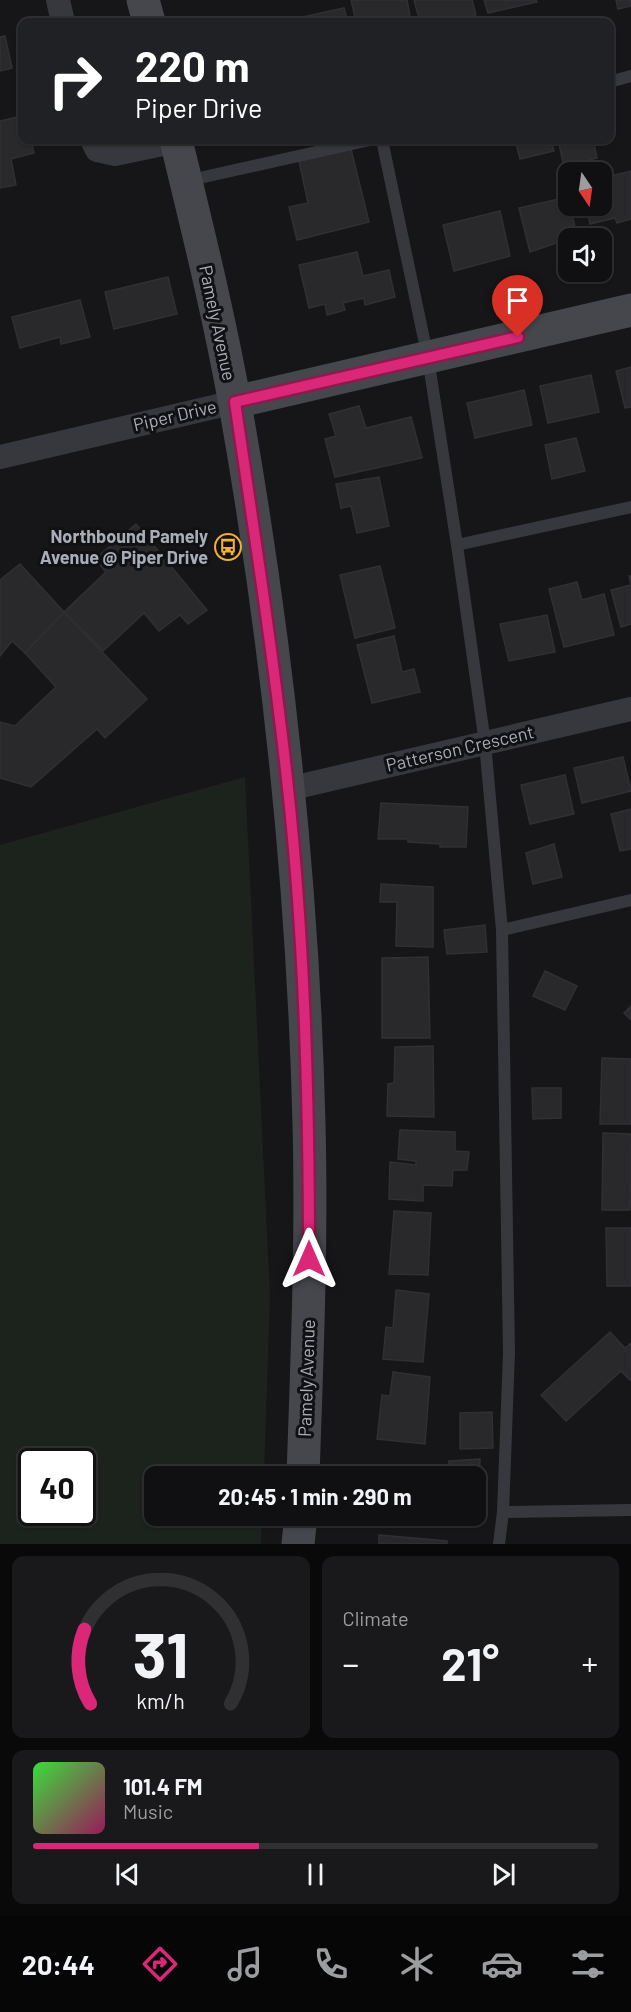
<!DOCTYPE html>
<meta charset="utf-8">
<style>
:root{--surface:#101012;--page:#19191b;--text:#f1f3f6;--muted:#9c9d9f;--line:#303032;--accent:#db2777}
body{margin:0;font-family:Barlow,sans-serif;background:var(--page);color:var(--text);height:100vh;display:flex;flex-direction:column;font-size:22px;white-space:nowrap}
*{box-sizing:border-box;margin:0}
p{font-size:20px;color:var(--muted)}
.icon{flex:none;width:33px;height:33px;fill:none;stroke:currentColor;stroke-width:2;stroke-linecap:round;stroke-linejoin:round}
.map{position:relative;height:1544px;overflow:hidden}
.side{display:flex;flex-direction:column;gap:12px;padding:12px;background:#09090a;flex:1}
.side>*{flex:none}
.hud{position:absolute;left:18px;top:18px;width:596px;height:126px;border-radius:12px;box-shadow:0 2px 4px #0004,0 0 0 2px var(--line);background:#202124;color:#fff;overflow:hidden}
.needle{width:39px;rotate:167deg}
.controls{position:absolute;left:558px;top:162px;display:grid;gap:12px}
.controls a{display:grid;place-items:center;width:54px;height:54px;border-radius:12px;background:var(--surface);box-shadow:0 2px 4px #0004,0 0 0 2px var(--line);font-size:30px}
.speed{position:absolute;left:18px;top:1448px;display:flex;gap:12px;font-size:30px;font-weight:700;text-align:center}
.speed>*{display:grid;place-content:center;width:78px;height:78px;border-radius:50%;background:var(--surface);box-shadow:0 2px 4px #0004,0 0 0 2px var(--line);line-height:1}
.speed .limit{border:3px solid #111;border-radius:9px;background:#fff;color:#111}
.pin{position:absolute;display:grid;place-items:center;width:51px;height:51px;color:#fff;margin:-62px -26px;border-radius:50% 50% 50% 0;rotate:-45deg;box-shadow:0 0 6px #0007}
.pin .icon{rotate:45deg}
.me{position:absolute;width:66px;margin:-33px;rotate:0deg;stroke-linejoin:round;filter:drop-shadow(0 0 4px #0008)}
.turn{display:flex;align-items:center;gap:21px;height:126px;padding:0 18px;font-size:27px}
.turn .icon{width:78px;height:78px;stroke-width:2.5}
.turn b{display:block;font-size:42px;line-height:51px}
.big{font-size:45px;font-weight:700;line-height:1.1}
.side .card{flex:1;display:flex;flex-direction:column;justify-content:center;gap:9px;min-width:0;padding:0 21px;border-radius:12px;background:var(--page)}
.side .dial{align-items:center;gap:0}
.dial svg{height:156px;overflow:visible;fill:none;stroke:var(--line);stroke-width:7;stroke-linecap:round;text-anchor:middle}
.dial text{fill:var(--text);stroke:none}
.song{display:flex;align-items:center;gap:18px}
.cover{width:72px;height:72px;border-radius:9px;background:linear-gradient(135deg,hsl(120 70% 55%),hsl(330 70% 35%))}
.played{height:6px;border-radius:3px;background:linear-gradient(90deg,var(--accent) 40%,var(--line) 40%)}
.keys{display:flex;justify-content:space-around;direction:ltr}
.heat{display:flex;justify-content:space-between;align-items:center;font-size:33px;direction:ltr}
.side .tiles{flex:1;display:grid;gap:12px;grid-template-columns:1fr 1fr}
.card:last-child{grid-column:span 2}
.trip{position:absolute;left:144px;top:1466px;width:342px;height:60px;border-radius:12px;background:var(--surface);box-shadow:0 2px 4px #0004,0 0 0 2px var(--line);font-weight:700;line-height:60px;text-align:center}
.dock{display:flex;height:96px;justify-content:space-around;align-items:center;background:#060607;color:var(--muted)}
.dock .icon{width:42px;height:42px}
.dock .on{color:var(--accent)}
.dock b{font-size:27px;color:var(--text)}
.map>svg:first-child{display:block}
.green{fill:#1c231d;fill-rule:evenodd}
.building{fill:#29292c;stroke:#303034;stroke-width:1.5}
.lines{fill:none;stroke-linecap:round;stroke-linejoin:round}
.lane{stroke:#37383d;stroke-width:12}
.street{stroke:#37383d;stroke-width:24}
.secondary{stroke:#45474d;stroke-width:33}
.route-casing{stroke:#8e194d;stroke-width:15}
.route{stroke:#db2777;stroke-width:10}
.labels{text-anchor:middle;stroke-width:6;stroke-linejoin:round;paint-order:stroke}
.street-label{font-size:18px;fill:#a8adb8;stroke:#111113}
.poi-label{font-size:18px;font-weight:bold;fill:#a8adb8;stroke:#111113;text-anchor:end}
</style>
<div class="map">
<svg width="631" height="1544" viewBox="0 0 631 1544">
<rect width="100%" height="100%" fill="#161618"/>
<path class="green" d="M245,777L270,1295L264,1476H154V1515H262L261,1544H0V845ZM32,1461H82V1512H32Z"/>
<g class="building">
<polygon points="351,0 407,0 411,22 356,22"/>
<polygon points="414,0 472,0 476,15 443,22 420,22"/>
<polygon points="484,0 536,0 537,2 488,13"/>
<polygon points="616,0 631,0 631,6 618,9"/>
<polygon points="344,8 348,22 289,22 289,20"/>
<polygon points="587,17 589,22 562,22"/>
<polygon points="5,36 12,68 0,71 0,37"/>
<polygon points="22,116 22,140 31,140 34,153 11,159 16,185 0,188 0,121"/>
<polygon points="515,140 551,140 554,151 520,159"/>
<polygon points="558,140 593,140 597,158 564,166"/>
<polygon points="351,149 369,222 297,240 289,207 308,203 299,161"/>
<polygon points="631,171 631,219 617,223 615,218 590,224 586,206 602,206 602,178"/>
<polygon points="568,197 577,236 530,252 519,208"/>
<polygon points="500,211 510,256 454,271 443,225"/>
<polygon points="357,252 363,276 389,270 395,297 365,305 364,298 343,303 345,310 327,315 325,304 309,308 299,265"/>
<polygon points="168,277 177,314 114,329 105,292"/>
<polygon points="80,300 90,337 61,344 60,337 20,348 12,317"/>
<polygon points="631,367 631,407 625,408 616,371"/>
<polygon points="591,375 599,412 548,423 540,386"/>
<polygon points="524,390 532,425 475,438 467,403"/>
<polygon points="359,406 366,428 411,417 422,458 335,477 325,439 336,436 329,414"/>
<polygon points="576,438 585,471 552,479 545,445"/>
<polygon points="379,477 389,526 357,533 351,506 341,508 336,484"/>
<polygon points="136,524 207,610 188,624 180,615 159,631 144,613 103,651 64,612 106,572 95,559"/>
<polygon points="20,564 64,612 25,653 12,641 0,656 0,580"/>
<polygon points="380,566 395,628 355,638 340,575"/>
<polygon points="629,576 631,576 631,624 621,627 611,590 631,585"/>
<polygon points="577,582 582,600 604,594 614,635 564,647 549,589"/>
<polygon points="64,612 147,699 105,738 97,729 31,787 0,778 0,722 15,726 56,687 25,653"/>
<polygon points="547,615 555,652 509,661 500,624"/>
<polygon points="394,636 402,672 414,669 420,692 372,703 357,645"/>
<polygon points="623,757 631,791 582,803 574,768"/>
<polygon points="565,775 574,814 530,824 521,785"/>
<polygon points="381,803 468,807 466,847 440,847 440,844 408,842 408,839 378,839"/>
<polygon points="631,809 631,849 620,851 611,814"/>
<polygon points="554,844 562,877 533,884 526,853"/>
<polygon points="381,884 433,887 433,947 396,946 397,902 380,902"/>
<polygon points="485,925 487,952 447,954 444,930"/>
<polygon points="428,957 430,1038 382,1038 382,958"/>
<polygon points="545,971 577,986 565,1010 533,996"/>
<polygon points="631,1006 631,1020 624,1013"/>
<polygon points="433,1046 434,1117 387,1116 388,1084 394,1083 395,1047"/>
<polygon points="602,1058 631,1059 631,1124 600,1124"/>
<polygon points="532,1088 561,1088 561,1118 533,1119"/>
<polygon points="400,1130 455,1132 455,1151 469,1152 467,1170 453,1170 452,1186 423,1185 423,1201 389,1199 390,1162 416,1165 416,1161 398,1159"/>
<polygon points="603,1133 631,1134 630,1210 602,1210"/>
<polygon points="394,1211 431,1213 428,1275 389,1274"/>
<polygon points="606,1228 631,1228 631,1286 607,1286"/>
<polygon points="396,1290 429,1294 423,1362 383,1359 386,1327 393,1328"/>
<polygon points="610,1332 625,1348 631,1343 631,1381 621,1371 566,1421 541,1395"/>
<polygon points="393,1372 430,1377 425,1444 377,1439 382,1395 390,1396"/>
<polygon points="492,1412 493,1448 460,1449 460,1413"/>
<polygon points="480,1459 478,1502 476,1502 476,1476 448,1476 449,1461"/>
<polygon points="379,1466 418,1467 418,1476 379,1476"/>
<polygon points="377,1515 431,1515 430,1526 377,1523"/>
<polygon points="379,1535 447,1541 447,1544 379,1544"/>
</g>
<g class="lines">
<g class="lane">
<polyline points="609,82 631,76"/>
<polyline points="382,140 428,358 457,545"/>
<polyline points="186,181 370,140"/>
<polyline points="502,930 631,900"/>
<polyline points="503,1512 631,1510"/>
<polyline points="499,1544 503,1512 509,1353 502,930 485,743 457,545 631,507"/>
</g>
<g class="street">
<polyline points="58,0 63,22"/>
<polyline points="92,140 97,150 115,154 177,141"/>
<polyline points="0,457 235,402"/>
<polyline points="288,789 631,709"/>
</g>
<g class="secondary">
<polyline points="143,0 149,22"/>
<path d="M176,140C197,227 219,315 235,404C277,641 303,883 309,1124C312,1241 307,1359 303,1476"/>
<polyline points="235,402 631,310"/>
<polyline points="298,1544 301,1515"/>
</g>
</g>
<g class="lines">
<defs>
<path id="route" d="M309,1259C309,1102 305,945 288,788C274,659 254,531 235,402L518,337"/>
</defs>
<use href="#route" class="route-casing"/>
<use href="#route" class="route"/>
</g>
<defs>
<symbol id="bus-ring" viewBox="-11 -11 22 22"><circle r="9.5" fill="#111113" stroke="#f2b134" stroke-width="1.5"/><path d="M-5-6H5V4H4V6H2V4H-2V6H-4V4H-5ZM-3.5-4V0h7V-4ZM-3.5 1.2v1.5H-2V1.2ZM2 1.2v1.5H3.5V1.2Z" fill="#f2b134"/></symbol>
</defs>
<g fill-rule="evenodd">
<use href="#bus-ring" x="213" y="532" width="30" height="30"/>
</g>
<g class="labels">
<g class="street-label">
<text transform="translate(217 323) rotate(78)" y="6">Pamely Avenue</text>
<text transform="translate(175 416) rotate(-13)" y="6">Piper Drive</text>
<text transform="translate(460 749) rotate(-13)" y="6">Patterson Crescent</text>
<text transform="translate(307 1378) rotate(-88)" y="6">Pamely Avenue</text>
</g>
<g class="poi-label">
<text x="208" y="543">Northbound Pamely<tspan x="208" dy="21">Avenue @ Piper Drive</tspan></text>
</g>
</g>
</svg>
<div class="controls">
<a><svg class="needle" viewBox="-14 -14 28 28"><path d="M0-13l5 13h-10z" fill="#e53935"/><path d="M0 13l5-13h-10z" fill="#9c9d9f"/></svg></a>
<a><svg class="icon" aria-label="sound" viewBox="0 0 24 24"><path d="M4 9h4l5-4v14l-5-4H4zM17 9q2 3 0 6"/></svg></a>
</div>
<div class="speed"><div class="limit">40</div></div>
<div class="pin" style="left:518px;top:337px;background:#d93025"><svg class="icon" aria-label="arrive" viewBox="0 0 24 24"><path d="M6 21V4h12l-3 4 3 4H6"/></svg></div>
<svg class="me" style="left:309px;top:1259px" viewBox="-20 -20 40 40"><path d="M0-17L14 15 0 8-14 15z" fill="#db2777" stroke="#fff" stroke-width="4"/></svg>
<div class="trip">20:45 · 1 min · 290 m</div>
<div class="hud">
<div class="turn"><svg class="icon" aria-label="right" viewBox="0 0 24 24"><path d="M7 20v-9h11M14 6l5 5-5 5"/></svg><div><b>220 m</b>Piper Drive</div></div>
</div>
</div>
<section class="side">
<div class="tiles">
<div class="card dial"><svg viewBox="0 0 100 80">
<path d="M14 69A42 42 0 1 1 86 69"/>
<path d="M14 69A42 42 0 0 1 11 31" stroke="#db2777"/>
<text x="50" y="56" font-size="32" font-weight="700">31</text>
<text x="50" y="72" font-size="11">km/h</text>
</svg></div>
<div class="card"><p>Climate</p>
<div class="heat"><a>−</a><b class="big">21°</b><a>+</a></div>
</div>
<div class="card">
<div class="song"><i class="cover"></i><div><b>101.4 FM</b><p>Music</p></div></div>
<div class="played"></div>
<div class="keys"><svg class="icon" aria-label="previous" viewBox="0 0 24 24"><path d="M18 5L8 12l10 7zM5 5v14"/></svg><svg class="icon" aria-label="pause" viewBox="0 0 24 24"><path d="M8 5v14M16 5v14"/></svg><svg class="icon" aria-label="next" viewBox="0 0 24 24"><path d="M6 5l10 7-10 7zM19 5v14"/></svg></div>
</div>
</div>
</section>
<nav class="dock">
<b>20:44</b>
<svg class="icon on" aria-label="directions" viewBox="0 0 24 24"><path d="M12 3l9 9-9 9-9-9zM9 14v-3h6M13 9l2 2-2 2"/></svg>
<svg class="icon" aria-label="music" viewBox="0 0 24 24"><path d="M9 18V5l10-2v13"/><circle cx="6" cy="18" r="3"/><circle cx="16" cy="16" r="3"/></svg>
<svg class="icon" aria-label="phone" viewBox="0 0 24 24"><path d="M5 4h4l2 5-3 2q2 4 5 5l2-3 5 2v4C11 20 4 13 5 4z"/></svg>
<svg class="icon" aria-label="climate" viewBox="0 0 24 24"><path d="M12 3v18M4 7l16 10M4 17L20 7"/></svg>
<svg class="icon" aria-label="car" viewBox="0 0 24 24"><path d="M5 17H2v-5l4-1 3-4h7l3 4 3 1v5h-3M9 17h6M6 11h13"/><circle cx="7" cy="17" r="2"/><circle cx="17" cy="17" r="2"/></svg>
<svg class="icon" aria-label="filters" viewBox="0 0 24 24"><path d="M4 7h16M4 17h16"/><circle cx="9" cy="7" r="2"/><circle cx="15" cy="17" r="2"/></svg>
</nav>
